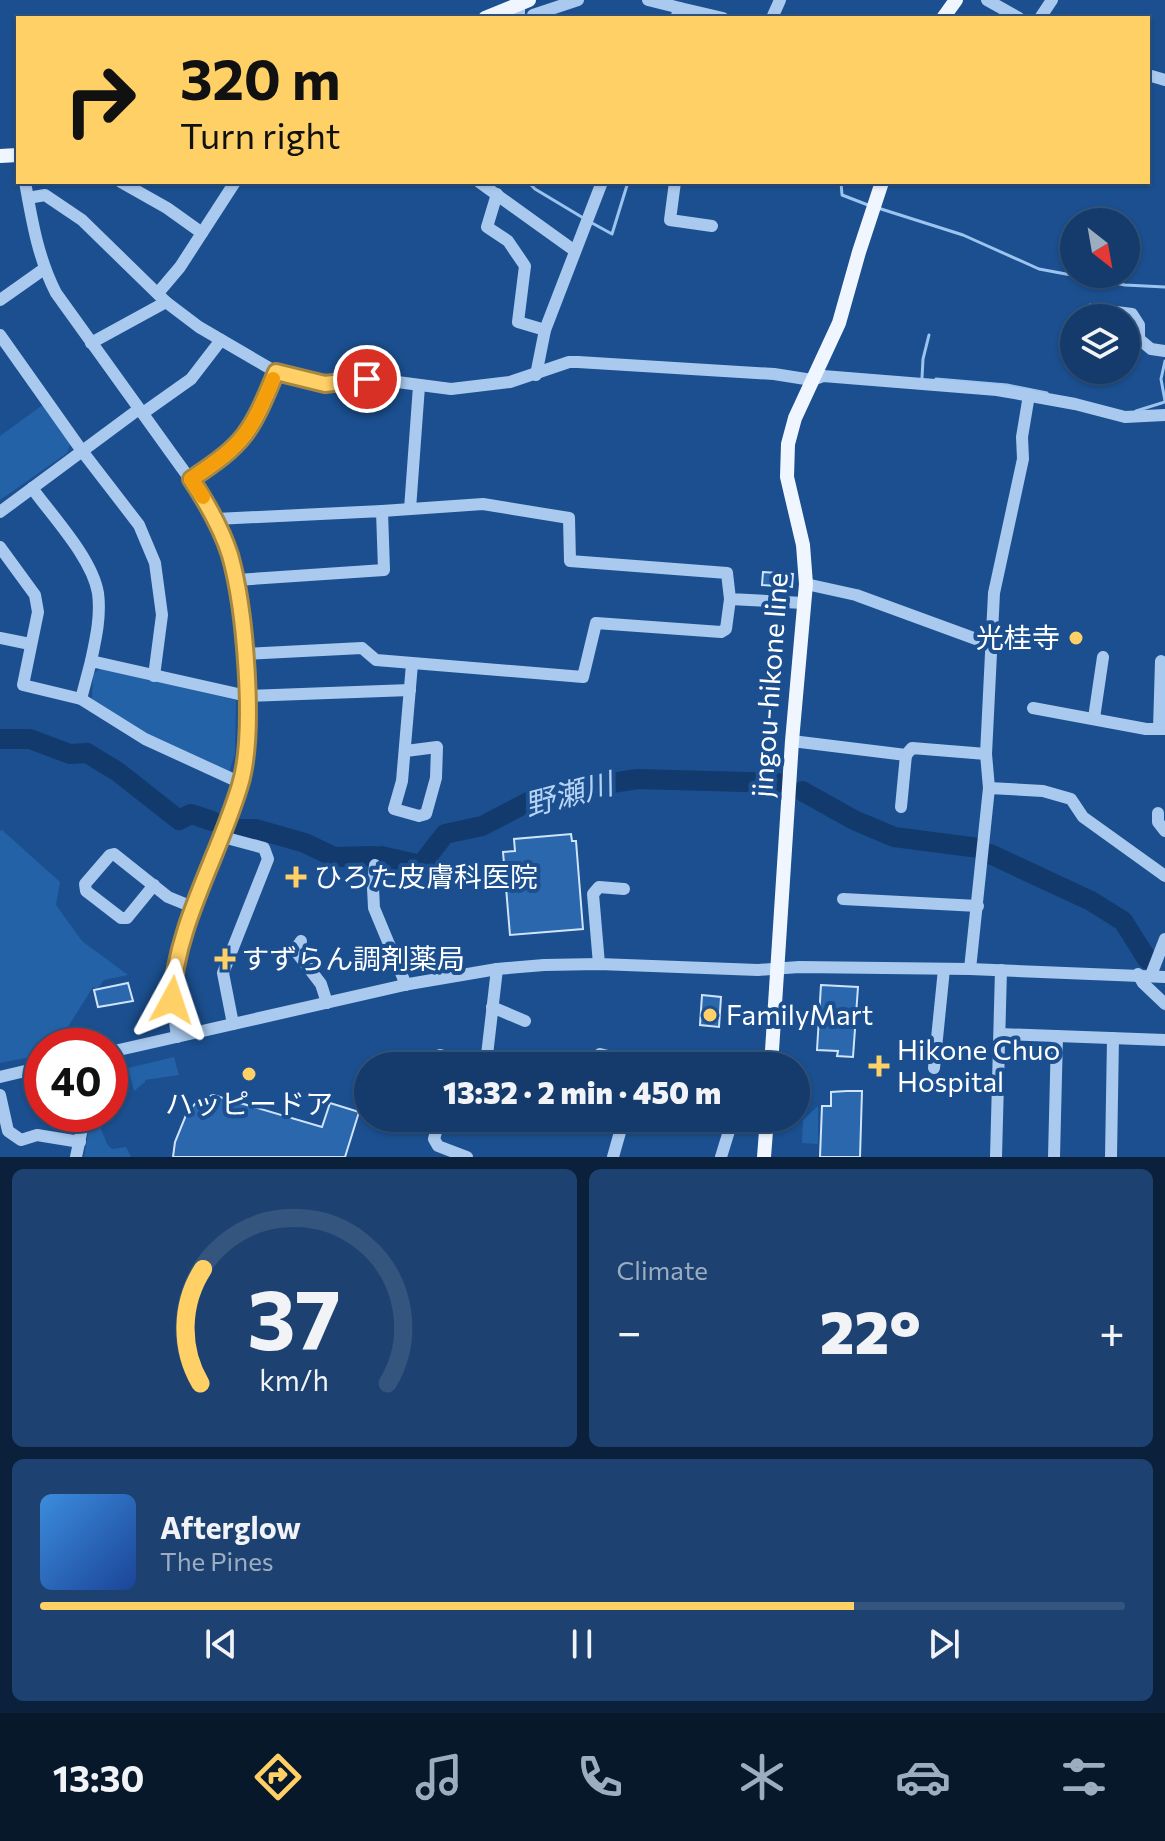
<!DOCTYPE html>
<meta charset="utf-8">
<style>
:root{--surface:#143b6b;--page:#1d4271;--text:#f1f3f6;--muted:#9dadc1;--line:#33557e;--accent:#ffd066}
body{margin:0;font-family:Commissioner,"Noto Sans JP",sans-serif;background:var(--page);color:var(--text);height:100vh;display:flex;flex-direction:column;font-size:30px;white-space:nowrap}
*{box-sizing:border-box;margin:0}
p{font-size:26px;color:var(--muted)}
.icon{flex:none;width:44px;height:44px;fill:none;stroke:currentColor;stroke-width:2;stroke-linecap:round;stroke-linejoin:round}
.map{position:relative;height:1157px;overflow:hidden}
.sheet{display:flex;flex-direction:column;gap:12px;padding:12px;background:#0b203b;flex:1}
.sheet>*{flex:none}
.top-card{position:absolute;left:16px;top:16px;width:1134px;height:168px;border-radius:0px;box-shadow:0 2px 6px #0004,0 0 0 2px var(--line);background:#ffd066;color:#111;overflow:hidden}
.needle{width:52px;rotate:149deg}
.fabs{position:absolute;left:1060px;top:208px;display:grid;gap:16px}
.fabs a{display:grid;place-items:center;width:80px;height:80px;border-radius:50%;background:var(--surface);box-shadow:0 2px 6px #0004,0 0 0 2px var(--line);font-size:40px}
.speed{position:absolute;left:24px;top:1028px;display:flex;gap:16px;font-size:40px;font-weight:700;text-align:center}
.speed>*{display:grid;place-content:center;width:104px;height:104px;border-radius:50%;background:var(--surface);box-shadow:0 2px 6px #0004,0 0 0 2px var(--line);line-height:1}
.speed .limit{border:12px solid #d22;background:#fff;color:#111}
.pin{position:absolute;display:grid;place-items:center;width:68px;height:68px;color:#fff;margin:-34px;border:4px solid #fff;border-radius:50%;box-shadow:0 2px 8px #0007}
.me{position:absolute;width:88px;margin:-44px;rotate:5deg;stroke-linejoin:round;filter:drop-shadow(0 0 6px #0008)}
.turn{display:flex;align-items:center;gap:28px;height:168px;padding:0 32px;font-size:36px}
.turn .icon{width:104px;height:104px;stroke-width:2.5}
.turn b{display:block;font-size:56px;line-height:68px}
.big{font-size:60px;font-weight:800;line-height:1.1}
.sheet .card{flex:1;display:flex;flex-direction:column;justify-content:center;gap:12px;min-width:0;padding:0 28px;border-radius:12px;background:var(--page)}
.sheet .dial{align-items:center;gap:0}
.dial svg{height:208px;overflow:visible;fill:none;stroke:var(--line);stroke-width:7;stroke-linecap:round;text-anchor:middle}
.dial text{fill:var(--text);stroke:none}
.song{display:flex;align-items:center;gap:24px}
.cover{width:96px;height:96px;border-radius:12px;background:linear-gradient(135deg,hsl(210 70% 55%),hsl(220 70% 35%))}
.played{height:8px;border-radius:4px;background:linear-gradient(90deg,var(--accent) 75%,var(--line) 75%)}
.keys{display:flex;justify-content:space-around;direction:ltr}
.heat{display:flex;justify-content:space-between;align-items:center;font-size:44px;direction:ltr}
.sheet .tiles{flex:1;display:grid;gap:12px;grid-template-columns:1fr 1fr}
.card:last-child{grid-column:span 2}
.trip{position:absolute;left:354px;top:1052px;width:456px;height:80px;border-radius:40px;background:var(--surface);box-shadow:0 2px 6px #0004,0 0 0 2px var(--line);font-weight:800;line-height:80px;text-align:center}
.menu{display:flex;height:128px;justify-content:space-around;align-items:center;background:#08182b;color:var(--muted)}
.menu .icon{width:56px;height:56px}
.menu .current{color:var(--accent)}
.menu b{font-size:36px;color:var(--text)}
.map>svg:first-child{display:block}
.green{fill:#2462a8}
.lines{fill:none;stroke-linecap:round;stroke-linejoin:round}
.stream{stroke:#9cc4f0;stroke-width:3}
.river{stroke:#123a6d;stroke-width:20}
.building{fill:#2a67ad;stroke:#cfe3fa;stroke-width:2}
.minor{stroke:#a9c9ee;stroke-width:12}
.major{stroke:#f0f6ff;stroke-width:14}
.route-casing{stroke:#a68742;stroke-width:20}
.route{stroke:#ffd066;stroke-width:14}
.slow{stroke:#f59e0b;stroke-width:14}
.poi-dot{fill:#ffd066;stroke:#1b4f8f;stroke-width:3}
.labels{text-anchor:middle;stroke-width:8;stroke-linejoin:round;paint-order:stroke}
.poi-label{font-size:28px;fill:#fff;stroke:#1b4f8f;text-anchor:start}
.street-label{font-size:28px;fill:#fff;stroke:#1b4f8f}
.water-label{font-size:30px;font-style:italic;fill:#b5d3f5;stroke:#1b4f8f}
</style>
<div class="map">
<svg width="1165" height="1157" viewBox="0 0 1165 1157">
<rect width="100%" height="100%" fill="#1b4f8f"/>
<g class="green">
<polygon points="44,404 71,442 67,453 0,500 0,436"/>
<polygon points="101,668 236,700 235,754 229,772 141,731 92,699 93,674"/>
<polygon points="2,830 60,882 56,905 82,941 128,975 104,980 97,989 93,987 56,1046 42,1046 42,1055 0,1063 0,831"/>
<polygon points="174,1057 179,1075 145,1080 145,1082 134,1091 128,1068"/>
<polygon points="110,1106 113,1116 98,1122 107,1144 112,1149 126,1147 131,1157 84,1157 91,1114 110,1114"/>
<polygon points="818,1106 818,1144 802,1143 803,1120"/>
</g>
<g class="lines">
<g class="stream">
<polyline points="528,182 535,189 585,219"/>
<polyline points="841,182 842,195 868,205"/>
<polyline points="878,208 963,235 1039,269 1125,285 1165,287"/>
<polyline points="592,223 612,234 628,182"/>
<polyline points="922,378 923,359 929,335"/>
<polyline points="936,379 1007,385 1047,393"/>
<polyline points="1165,401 1161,379 1165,361"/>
<polyline points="1136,411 1165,402"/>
</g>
<g class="river">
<polyline points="0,739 30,739 70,754 87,753 118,772 179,820 191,814 212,821"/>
<polyline points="802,791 854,820 894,837 979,848"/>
<polyline points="240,829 256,829 305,843 334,857 374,856"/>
<polyline points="990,854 1091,901 1123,921 1147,959"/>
<polyline points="381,856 421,865 445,834 482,826 530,801 568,790 637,779 778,783"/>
</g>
</g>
<g class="building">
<polygon points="763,572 793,574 792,587 762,585"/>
<polygon points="571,834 572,841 576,841 583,929 510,935 503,852 515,851 514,839"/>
<polygon points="128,983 133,1001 98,1007 94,990"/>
<polygon points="821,985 858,987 853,1057 837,1056 838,1051 817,1050"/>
<polygon points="702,995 721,997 719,1027 700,1025"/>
<polygon points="847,1091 862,1091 860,1157 820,1157 822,1106 831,1106 831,1092"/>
<polygon points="213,1095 322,1127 330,1103 359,1112 345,1157 173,1157 175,1142 186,1115 198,1100"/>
</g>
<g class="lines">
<g class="minor">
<polyline points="648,0 680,8"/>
<polyline points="987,0 1019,18"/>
<polyline points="519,4 519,18"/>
<polyline points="533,15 578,0"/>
<polyline points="676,18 680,8 723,18"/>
<polyline points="772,18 780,0"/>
<polyline points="1040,18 1052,0"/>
<polyline points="1148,75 1165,80"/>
<path d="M25,182C32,221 38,258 56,293L202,496L216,519L236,580L244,654L248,741L241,783L177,956L172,1000L177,1037"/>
<polyline points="121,182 167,208 202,233"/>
<polyline points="479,182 575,251"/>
<polyline points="675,182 670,220 712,226"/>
<polyline points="497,194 487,227 508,241 525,266 518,322 545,330"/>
<polyline points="28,198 45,195 82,220 166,302 199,327 276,372 325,384 382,380 451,389 510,382 569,362 578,362 774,374 812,380 823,376 997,390 1075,404 1125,417 1165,415"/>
<polyline points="158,293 180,267 235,182"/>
<polyline points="0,300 44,269"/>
<polyline points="1092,309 1132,314 1139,325 1139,339 1151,349 1165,351"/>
<polyline points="0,335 82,451 139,525 155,563 162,615 154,676"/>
<polyline points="91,343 166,302"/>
<polyline points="536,375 545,330 602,182"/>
<polyline points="143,413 191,379 221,340"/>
<path d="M191,479C245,443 251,431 276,372"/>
<path d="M32,488C53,517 92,558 98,593C101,616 96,638 91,661"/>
<polyline points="410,509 419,386"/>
<polyline points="382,511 483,504 569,518 570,561 727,573 730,599 803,603"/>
<polyline points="0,512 139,409"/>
<polyline points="216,519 382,511 384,570 236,580"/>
<polyline points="0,547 35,595 38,612 23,685 81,699 145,739 241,783"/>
<polyline points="806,584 856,595 987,643 992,642"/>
<polyline points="0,638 30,644"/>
<polyline points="244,654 362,648 376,660 583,677 596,623 721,632 726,629 730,599"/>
<polyline points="81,699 91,661 247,696 410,690"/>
<polyline points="1033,708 1146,729 1165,729"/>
<polyline points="1094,718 1103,657"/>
<polyline points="1159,729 1161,661"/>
<polyline points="792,741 906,755 912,748 986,754"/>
<polyline points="406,751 437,747 436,778 426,814 419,816 394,809 402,781 412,664"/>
<polyline points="989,788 1043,791 1071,799 1083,817 1165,876"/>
<polyline points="901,807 906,755"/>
<polyline points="1158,813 1158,822 1165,831"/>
<polyline points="223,837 264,848 268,859 223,973 233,1024"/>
<polyline points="375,865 373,888 374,908 406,985"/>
<polyline points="154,885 127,918 121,918 86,891 85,884 110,855 114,854 168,897 195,908"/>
<polyline points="843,899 978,906"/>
<polyline points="301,941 295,950 321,984 327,1003"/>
<polyline points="599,964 593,894 599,887 624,889"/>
<polyline points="970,969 989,788 986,754 994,593 1023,459 1022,437 1029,395"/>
<polyline points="1138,974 1143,983 1165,1004"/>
<polyline points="1151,975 1165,939"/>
<polyline points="492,1007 525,1021"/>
<polyline points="1000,1034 1165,1040"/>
<polyline points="110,1052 409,984 497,969 544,965 599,964 758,970 799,967 970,969 1165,977"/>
<polyline points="600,1054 632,1062 633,1066"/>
<polyline points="440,1055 474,1066"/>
<polyline points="475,1066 484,1061 487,1055 497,969"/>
<polyline points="759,1066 762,1059 771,1053"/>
<polyline points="934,1068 944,969"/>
<polyline points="0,1077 42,1067"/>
<polyline points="0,1095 8,1131 21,1140 37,1135 80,1142"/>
<polyline points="440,1118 434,1139 438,1146 467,1157"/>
<polyline points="76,1157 85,1114"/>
<polyline points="613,1157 624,1118"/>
<polyline points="721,1157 733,1118"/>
<polyline points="996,1157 1001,970"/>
<polyline points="1054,1157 1057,1036"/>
<polyline points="1111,1157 1113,1038"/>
</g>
<g class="major">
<polyline points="485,18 529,0"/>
<polyline points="943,18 956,0"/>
<polyline points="0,156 18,155"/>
<polyline points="771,1066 792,741 806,584 803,545 787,477 788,444 795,418 839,323 859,252 882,182"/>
<polyline points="764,1157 767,1118"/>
</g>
</g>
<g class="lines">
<defs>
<path id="route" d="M172,1000C175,927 219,856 240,785C256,733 245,608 230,555C221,527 207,503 191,479C246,443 251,432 276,372L325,384L367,379"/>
</defs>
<use href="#route" class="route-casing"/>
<use href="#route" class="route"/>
<path class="slow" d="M203,497L191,479C242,445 249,436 273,379"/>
</g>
<g class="poi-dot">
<circle cx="1076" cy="638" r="8"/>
<path d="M292 865h8v8h8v8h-8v8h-8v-8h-8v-8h8z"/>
<path d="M221 947h8v8h8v8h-8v8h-8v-8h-8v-8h8z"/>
<circle cx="710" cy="1015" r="8"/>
<path d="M875 1054h8v8h8v8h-8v8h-8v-8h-8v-8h8z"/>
<circle cx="249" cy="1074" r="8"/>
</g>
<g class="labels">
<g class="poi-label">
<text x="1060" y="648" text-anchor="end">光桂寺</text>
<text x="314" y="887">ひろた皮膚科医院</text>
<text x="241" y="969">すずらん調剤薬局</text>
<text x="726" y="1025">FamilyMart</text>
<text x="897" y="1060">Hikone Chuo<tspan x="897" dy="32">Hospital</tspan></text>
<text x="249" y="1114" text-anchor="middle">ハッピードア</text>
</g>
<g class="street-label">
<text transform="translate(770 685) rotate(-86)" y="10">jingou-hikone line</text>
</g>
<g class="water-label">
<text transform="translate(569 795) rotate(-15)" y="10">野瀬川</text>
</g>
</g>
</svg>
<div class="fabs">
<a><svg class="needle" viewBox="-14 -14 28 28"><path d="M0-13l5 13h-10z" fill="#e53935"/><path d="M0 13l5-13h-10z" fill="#9dadc1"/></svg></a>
<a><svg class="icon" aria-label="layers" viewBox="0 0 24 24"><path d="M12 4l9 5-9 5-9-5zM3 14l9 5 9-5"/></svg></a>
</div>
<div class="speed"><div class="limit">40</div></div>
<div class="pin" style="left:367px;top:379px;background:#d93025"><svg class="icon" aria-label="arrive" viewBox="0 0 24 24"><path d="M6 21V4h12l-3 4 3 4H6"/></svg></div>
<svg class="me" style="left:172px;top:1000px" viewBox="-20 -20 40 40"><path d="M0-17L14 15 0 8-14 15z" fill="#ffd066" stroke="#fff" stroke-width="4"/></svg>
<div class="trip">13:32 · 2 min · 450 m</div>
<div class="top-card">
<div class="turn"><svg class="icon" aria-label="right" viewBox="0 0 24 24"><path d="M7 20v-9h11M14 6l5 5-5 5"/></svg><div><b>320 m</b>Turn right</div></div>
</div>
</div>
<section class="sheet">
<div class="tiles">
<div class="card dial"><svg viewBox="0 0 100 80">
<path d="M14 69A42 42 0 1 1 86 69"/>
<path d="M14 69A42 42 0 0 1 15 25" stroke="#ffd066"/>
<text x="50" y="56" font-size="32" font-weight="700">37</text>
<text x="50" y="72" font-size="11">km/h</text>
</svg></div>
<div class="card"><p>Climate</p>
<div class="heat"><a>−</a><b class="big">22°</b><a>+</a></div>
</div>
<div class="card">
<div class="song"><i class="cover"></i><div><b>Afterglow</b><p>The Pines</p></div></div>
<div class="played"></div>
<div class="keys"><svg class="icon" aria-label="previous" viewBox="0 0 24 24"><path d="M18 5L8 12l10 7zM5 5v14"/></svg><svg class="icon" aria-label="pause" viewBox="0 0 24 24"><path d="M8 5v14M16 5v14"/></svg><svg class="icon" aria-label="next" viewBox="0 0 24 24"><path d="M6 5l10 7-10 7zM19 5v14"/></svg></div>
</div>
</div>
</section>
<nav class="menu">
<b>13:30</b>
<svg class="icon current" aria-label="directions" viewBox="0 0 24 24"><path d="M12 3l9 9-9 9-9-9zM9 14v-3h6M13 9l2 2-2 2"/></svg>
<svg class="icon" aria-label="music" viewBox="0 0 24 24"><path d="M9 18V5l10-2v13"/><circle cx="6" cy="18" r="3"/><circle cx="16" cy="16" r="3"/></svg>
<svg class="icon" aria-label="phone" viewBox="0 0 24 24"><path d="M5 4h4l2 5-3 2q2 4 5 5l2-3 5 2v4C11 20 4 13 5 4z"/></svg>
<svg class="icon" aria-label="climate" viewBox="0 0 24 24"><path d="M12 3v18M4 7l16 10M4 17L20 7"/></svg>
<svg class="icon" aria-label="car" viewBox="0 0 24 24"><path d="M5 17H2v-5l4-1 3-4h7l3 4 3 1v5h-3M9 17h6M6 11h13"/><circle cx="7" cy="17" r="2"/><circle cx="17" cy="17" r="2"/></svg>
<svg class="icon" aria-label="filters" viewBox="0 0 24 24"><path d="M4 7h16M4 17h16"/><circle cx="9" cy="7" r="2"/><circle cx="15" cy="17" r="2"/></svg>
</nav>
